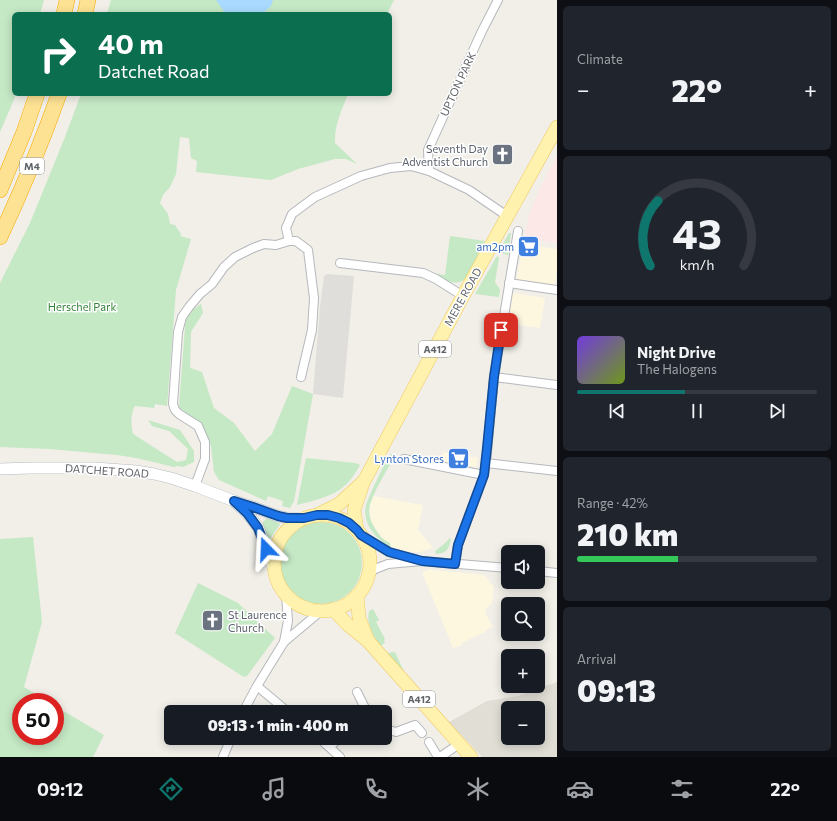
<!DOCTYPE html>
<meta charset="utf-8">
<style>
:root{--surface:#171b24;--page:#20242c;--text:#f1f3f6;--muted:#9ea1a6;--line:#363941;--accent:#0f766e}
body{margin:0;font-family:Commissioner,sans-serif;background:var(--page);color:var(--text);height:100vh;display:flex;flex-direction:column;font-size:15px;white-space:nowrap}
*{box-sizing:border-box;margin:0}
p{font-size:13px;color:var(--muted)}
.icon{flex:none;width:22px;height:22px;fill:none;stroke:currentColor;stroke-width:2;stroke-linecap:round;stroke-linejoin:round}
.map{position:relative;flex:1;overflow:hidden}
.side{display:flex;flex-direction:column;gap:6px;padding:6px;background:#0d0f14;width:280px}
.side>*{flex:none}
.hud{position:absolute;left:12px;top:12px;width:380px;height:84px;border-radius:6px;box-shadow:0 2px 10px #0003;background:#0b6e4f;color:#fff;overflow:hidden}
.fabs{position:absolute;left:501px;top:545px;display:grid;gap:8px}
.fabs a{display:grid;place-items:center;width:44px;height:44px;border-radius:6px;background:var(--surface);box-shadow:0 2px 10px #0003;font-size:20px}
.speed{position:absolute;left:12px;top:693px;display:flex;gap:8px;font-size:20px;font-weight:700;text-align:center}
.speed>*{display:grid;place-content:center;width:52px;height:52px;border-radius:50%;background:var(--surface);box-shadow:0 2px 10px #0003;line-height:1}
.speed .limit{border:6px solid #d22;background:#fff;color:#111}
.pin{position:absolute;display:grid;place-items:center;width:34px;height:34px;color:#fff;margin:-17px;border-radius:8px;box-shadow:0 2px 6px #0006}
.me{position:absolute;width:44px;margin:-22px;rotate:339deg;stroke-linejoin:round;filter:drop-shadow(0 0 3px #0008)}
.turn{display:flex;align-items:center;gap:14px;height:84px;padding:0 20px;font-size:18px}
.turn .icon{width:52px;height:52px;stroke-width:2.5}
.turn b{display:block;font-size:28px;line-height:34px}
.big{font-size:30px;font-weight:800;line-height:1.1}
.side .card{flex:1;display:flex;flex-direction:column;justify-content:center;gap:6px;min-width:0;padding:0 14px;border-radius:6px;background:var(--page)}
.side .dial{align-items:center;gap:0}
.dial svg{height:104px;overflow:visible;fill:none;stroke:var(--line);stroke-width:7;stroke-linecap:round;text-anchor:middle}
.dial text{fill:var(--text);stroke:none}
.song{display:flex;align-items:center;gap:12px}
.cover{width:48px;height:48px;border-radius:6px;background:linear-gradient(135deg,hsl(260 70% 55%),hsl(80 70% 35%))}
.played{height:4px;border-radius:2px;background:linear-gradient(90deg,var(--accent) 45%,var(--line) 45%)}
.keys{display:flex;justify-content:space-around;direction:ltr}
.heat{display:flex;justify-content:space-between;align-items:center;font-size:22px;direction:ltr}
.charge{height:6px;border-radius:3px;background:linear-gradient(90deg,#34c759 42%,var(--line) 0)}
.trip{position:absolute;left:164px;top:705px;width:228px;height:40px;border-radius:6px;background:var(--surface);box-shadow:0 2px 10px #0003;font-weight:800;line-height:40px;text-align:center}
.tabs{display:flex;height:64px;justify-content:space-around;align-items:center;background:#090b0e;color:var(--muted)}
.tabs .icon{width:28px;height:28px}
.tabs .on{color:var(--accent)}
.tabs b{font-size:18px;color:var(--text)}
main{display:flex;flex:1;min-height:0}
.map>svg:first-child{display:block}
.commercial{fill:#fef7e0}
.industrial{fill:#e0deda}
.education{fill:#e1ded6;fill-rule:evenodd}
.medical{fill:#fce8e6}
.green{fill:#c5e8c5}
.water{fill:#aadaff}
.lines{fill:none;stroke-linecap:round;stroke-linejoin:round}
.street-casing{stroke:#b5b8bc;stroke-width:10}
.secondary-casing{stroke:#b6babf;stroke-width:12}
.primary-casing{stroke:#f2c960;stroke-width:14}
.highway-casing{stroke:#f9ab00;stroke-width:16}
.street{stroke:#fff;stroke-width:8}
.secondary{stroke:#fff;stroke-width:11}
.primary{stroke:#fff2af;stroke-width:13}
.highway{stroke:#fde293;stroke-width:15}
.route-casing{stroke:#114b97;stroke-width:10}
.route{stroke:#1a73e8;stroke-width:7}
.labels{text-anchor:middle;stroke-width:3;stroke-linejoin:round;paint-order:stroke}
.shield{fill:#fff;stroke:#8f9295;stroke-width:1}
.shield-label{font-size:10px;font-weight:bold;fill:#5f6368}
.street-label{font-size:11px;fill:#5f6368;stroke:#fff}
.worship-label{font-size:11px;fill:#5b616d;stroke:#fff;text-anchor:end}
.shop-label{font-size:11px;fill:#366cbe;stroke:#fff;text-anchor:end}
.park-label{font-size:11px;fill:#348238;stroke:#fff}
</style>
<main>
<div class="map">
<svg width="557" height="757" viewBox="0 0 557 757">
<rect width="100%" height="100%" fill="#f1efe8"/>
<g class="commercial">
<polygon points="523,244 557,249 557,268 555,287 516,281"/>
<polygon points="513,293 545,298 540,328 513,324 508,324"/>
<polygon points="443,452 478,458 476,467 441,461"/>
<polygon points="373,496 423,505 418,530 433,548 420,552 412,552 398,550 391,548 390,543 382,538 371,522 370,517 370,504"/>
<polygon points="432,569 432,570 485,575 494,587 492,603 485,610 487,617 493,626 485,631 485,632 462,643 462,645 453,648 422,572"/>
</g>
<polygon class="industrial" points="327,274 354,276 343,398 313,394 320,307 324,276"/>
<path class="education" d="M557,682V757H482L449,722L487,701L518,696ZM508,708H538V738H508Z"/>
<polygon class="medical" points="557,156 557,243 524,238 529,216 536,197 543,182"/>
<g class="green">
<polygon points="0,0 44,0 40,14 14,14 14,94 16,94 13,102 0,132"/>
<polygon points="111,0 394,0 387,14 107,14"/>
<path d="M81,94H348C342,109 334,126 335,143L357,164L346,159H335L298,169L271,180L196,172L197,161L191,158L189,138L180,137L176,174L170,187L163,195L160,203L168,214L170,224L175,225L181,234L180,236L191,239L176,290L167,406L155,404L154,408L135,406C130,415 131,425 133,434L177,462L186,460L188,449L169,431L152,426L148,420L180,430L194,451V462L183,467L177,466L174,467L136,458L117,455L49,449L0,447V283L30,223L65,137Z"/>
<polygon points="509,233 511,233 508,255 502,253 503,244"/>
<path d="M450,236L485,241L466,278C461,283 457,283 451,282L449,285L426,272L445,275Z"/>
<polygon points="497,256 499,258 495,282 500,290 499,297 475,294"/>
<polygon points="201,304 203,313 191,332 190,368 202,372 214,408 234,423 255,451 272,434 292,386 313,394 294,501 290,508 282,506 283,501 268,496 266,501 219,480 214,472 211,446 202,426 179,407 186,314"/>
<path d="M391,454L395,456C388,468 370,497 369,510C369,517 372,524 376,530C380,536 383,540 390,543L391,548C375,538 360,522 367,502C369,497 371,493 373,488C378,478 383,467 388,457Z"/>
<path d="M306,458L355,463L360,465C355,473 351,481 343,487C332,497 311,501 297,505Z"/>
<polygon points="267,518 279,523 280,524 271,538 269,539 267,537 261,524"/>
<circle cx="321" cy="563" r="41"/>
<polygon points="33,537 42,622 24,687 49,702 21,702 21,736 55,736 55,706 104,735 93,757 0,757 0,539"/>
<path d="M450,538L451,540C448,550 447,553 436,554L435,551L443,545Z"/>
<polygon points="198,583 238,603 275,638 247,676 244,677 239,674 175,633"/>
<path d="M373,609L379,620L376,622L385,639L384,640L385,643L380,646C373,635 366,624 369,611Z"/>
<polygon points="395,652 405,674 387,653"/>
</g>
<polygon class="water" points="216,0 273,0 271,6 262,14 226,14"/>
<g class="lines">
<defs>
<g id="street">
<polyline points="429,171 428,150 482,31 498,0"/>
<polyline points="289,241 286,228 292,214 315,197 361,176 390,168 411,166 429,171 469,190 507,216"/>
<polyline points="340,263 423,273 436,279 463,296"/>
<polyline points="509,283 557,290"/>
<polyline points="494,377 557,385"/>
<polyline points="404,459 484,475"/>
<polyline points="486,463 557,471"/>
<polyline points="195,486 205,459 205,442 198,426 179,414 175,410 173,404 178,332 182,317 189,307 200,294 212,284 224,267 235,257 253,248 264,244 276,245 289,241 296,241 308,250 314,298 312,330 301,377"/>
<polyline points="361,535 389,552 415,559"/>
<polyline points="455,564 458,545 484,475 486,463 494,377 518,231"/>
<polyline points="538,571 557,573"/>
<polyline points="368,575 375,569 388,564 422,561 508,568"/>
<polyline points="284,642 288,621 286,594"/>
<polyline points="257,686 288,712"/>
<polyline points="357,692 367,712"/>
<polyline points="243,712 257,686 284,642 321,611"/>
<polyline points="385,729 396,732 415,725 422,733"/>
<polyline points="319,738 340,757"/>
<polyline points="429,742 438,757"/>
<polyline points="330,747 339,738"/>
<polyline points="223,757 231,738"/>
<polyline points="440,757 459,744"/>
</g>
<g id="secondary">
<polyline points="0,469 31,468 95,468 136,471 154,474 171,478 195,486 234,501 253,507 278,516 287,518 304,518"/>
<polyline points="236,503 247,513 258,527 274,570"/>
</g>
<g id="primary">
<polyline points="317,515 339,504 362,483"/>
<circle cx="322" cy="563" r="48"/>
<polyline points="357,530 354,510 363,483 463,296 557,127"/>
<polyline points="357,595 359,618 368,641"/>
<polyline points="333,609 347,624 368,641 471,757"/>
</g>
<g id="highway">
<polyline points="64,14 67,0"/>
<polyline points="85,14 88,0"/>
<polyline points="0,190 24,132 37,94"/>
<path d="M0,237C22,190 42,142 59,94"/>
</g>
</defs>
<use href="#street" class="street-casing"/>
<use href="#secondary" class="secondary-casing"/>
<use href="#primary" class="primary-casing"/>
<use href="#highway" class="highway-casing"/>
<use href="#street" class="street"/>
<use href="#secondary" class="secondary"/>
<use href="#primary" class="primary"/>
<use href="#highway" class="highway"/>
</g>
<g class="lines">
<defs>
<polyline id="route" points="266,549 258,528 247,513 234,501 253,507 278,516 287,518 304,518 317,515 328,515 339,518 349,523 357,530 361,535 389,552 422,561 455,564 458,545 484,475 487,448 494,377 501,330"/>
</defs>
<use href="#route" class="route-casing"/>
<use href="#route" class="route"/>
</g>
<defs>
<symbol id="church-square" viewBox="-11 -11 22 22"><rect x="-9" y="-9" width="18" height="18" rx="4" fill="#6b7280" stroke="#fff"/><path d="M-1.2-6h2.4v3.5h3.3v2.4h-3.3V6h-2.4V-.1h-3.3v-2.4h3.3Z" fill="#fff"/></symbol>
<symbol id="supermarket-square" viewBox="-11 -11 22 22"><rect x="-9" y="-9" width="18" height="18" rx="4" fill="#3f7fe0" stroke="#fff"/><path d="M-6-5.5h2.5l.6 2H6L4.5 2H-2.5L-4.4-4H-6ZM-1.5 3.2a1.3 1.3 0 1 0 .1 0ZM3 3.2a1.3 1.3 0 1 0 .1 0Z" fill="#fff"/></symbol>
</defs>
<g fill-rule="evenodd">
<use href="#church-square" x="490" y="142" width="25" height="25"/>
<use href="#supermarket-square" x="516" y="234" width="25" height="25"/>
<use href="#supermarket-square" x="446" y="446" width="25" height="25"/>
<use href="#church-square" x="200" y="608" width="25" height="25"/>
</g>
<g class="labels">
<g class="shield">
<rect x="20" y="158" width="24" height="16" rx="3"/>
<rect x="419" y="341" width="32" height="16" rx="3"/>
<rect x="403" y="691" width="32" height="16" rx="3"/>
</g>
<g class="shield-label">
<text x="32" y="170">M4</text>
<text x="435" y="353">A412</text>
<text x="419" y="703">A412</text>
</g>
<g class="street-label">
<text transform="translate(458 84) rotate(-65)" y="4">UPTON PARK</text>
<text transform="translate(463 297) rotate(-61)" y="4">MERE ROAD</text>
<text transform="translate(107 471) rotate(4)" y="4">DATCHET ROAD</text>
</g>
<g class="worship-label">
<text x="488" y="153">Seventh Day<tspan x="488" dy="13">Adventist Church</tspan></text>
<text x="228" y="619" text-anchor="start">St Laurence<tspan x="228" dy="13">Church</tspan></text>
</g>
<g class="shop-label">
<text x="514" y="251">am2pm</text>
<text x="444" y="463">Lynton Stores</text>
</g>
<g class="park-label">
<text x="82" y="311">Herschel Park</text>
</g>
</g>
</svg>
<div class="fabs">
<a><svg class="icon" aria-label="sound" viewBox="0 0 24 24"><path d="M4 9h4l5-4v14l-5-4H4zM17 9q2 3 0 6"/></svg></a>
<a><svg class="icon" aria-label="search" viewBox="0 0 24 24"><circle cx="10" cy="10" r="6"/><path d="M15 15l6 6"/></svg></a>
<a>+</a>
<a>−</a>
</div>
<div class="speed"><div class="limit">50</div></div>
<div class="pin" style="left:501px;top:330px;background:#d93025"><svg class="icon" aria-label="arrive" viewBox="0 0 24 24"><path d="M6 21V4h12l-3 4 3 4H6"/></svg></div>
<svg class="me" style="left:266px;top:549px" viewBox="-20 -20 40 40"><path d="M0-17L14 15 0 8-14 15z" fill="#1a73e8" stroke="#fff" stroke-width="4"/></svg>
<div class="trip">09:13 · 1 min · 400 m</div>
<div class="hud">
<div class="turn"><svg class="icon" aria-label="right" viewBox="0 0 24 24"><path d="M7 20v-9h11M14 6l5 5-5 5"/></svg><div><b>40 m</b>Datchet Road</div></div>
</div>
</div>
<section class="side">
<div class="card"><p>Climate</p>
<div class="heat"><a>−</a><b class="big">22°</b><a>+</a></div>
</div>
<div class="card dial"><svg viewBox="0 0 100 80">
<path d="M14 69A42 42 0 1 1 86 69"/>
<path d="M14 69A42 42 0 0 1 20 19" stroke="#0f766e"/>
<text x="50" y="56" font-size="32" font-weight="700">43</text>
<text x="50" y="72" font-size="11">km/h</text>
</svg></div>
<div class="card">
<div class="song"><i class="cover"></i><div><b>Night Drive</b><p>The Halogens</p></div></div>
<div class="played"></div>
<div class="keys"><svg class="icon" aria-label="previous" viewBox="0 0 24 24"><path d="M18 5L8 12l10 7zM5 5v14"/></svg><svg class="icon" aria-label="pause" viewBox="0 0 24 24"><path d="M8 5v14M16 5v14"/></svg><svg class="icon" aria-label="next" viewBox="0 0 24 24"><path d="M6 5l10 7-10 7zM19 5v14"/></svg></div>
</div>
<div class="card"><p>Range · 42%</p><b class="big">210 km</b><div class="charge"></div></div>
<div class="card"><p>Arrival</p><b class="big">09:13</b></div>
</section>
</main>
<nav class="tabs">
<b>09:12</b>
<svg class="icon on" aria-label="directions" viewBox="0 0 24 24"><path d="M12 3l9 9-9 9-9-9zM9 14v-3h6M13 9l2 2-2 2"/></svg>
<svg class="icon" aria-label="music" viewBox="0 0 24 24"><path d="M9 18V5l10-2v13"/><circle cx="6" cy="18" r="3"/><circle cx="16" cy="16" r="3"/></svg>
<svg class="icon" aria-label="phone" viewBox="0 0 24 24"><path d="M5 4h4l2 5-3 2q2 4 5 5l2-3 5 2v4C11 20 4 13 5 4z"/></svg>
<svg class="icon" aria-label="climate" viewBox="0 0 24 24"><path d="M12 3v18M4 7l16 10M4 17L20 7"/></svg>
<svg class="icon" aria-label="car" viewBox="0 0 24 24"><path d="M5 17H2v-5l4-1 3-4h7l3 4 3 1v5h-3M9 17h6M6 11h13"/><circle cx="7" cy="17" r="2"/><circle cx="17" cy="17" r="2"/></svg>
<svg class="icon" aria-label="filters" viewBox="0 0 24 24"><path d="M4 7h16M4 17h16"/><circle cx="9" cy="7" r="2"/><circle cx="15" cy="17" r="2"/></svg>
<b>22°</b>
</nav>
